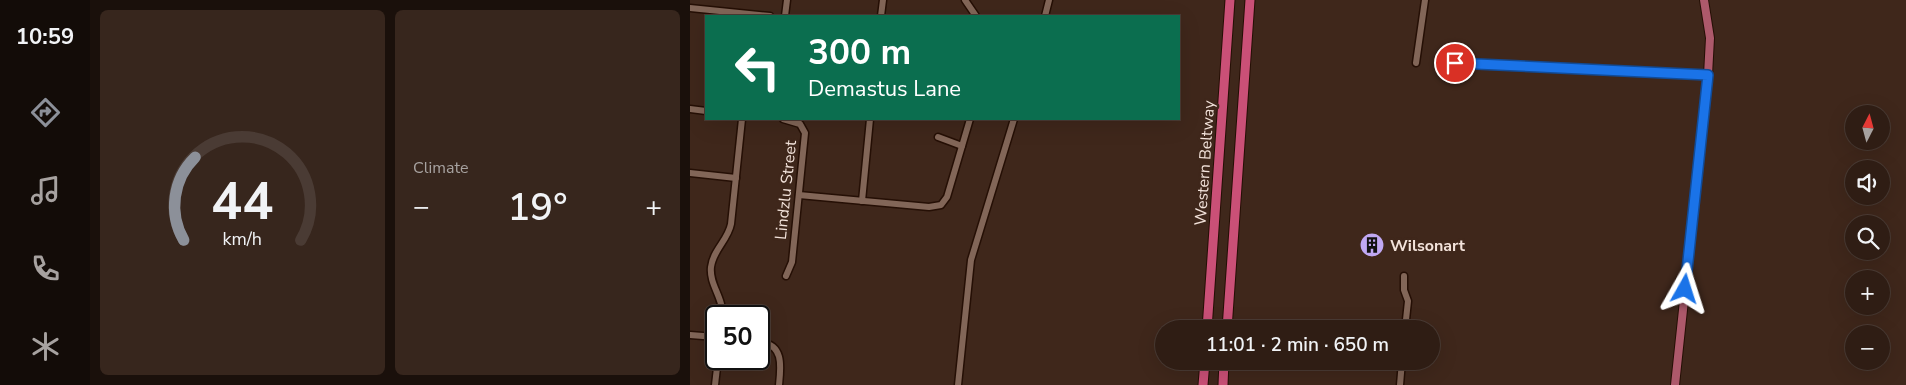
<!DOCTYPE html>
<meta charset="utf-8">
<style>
:root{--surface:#2f1d14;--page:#37261d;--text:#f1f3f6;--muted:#a7a2a0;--line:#4a3b34;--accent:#8c9099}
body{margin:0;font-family:"Nunito Sans",sans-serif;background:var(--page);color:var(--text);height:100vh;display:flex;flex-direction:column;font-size:19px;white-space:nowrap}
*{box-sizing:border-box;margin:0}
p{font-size:16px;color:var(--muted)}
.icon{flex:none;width:28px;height:28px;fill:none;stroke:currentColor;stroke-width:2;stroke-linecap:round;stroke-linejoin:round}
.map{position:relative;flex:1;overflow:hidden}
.details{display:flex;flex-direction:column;gap:10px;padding:10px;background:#1a100b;width:600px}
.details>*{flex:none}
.banner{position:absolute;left:15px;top:15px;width:475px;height:105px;border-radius:0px;box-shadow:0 5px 20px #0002,0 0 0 1px var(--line);background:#0b6e4f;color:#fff;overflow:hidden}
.needle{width:32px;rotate:6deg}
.tools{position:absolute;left:1155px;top:105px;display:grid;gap:10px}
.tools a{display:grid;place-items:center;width:45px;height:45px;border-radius:50%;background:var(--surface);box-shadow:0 5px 20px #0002,0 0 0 1px var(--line);font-size:25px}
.speed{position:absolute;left:15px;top:305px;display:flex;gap:10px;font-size:25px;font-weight:700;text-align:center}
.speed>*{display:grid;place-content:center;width:65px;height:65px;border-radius:50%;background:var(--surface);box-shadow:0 5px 20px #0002,0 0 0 1px var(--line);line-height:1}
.speed .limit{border:2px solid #111;border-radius:8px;background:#fff;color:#111}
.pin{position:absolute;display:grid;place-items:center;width:42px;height:42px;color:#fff;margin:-21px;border:2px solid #fff;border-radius:50%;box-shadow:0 1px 5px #0007}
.me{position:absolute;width:55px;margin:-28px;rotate:6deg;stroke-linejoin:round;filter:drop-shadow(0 0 4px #0008)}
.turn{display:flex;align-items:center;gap:18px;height:105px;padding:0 20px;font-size:22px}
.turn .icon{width:65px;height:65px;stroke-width:2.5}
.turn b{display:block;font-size:35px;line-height:42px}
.big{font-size:38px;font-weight:600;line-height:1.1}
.details .tile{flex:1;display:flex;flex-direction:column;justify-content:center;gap:8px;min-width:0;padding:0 18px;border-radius:8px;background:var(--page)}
.details .dial{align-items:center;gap:0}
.dial svg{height:130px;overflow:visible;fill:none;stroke:var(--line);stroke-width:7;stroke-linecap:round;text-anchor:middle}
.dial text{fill:var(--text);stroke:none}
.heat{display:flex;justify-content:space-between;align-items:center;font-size:28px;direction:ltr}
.details .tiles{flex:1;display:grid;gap:10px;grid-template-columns:repeat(2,1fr)}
.trip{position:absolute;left:465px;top:320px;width:285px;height:50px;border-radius:25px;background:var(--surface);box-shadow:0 5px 20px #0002,0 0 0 1px var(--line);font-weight:600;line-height:50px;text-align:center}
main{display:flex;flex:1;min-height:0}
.menu{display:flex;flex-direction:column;width:90px;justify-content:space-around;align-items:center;background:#130c08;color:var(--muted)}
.menu .icon{width:35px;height:35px}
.menu .on{color:var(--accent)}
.menu b{font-size:22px;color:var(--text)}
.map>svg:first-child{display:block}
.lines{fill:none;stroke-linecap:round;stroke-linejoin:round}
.minor-casing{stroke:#250f05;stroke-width:9}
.major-casing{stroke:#250f05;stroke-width:10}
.highway-casing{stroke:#250f05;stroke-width:11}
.minor{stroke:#826658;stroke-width:6}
.major{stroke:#ad596b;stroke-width:8}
.highway{stroke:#ca5077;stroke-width:9}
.route-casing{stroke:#114b97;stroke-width:12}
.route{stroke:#1a73e8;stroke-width:9}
.labels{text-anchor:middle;stroke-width:5;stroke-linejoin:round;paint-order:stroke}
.street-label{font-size:16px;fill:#f3e3db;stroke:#3f271b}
.poi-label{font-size:16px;font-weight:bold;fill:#f3e3db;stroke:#3f271b;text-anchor:start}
</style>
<main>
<nav class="menu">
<b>10:59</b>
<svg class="icon on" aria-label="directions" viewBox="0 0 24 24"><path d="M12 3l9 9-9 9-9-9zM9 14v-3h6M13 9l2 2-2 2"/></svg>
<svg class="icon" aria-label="music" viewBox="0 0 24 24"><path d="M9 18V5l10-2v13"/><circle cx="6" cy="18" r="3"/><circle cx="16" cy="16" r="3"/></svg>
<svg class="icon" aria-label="phone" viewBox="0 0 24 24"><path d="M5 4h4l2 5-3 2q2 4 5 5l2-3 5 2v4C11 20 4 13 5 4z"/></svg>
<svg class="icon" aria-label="climate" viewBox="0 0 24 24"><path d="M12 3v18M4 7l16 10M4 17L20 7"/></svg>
</nav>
<section class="details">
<div class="tiles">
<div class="tile dial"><svg viewBox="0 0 100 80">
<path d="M14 69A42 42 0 1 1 86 69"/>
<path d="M14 69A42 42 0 0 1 21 18" stroke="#8c9099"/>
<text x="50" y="56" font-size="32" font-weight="700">44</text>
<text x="50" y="72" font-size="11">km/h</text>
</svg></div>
<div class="tile"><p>Climate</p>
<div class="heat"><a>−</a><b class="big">19°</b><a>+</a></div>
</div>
</div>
</section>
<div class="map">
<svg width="1216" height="385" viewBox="0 0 1216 385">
<rect width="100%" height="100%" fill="#3f271b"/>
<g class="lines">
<defs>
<g id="minor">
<polyline points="275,0 286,16"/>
<polyline points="0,8 80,16"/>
<polyline points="95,16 97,0"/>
<polyline points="191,16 193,0"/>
<polyline points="355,16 359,0"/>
<polyline points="726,63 735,0"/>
<polyline points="765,63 1018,75"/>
<polyline points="0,109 16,111"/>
<polyline points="93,119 110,124 115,133 102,262 96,276"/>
<polyline points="248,137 272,146"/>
<polyline points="0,173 46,178"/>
<polyline points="109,195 239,207 251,205 257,197 280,119"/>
<polyline points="172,201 180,119"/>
<polyline points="714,276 714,290 718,301 715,329"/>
<path d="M32,316C34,298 19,285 21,267C23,250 38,240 41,224L52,119"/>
<polyline points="0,335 26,337"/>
<path d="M69,342C94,344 91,366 89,385"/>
<polyline points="25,385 28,359"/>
<polyline points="268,385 281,260 324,119"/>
<polyline points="710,385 712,361"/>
</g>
<polyline id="major" points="985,385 1018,75 1020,38 1014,0"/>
<g id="highway">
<polyline points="517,329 540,0"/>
<polyline points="537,329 560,0"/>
<polyline points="513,385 515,361"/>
<polyline points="533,385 534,361"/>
</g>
</defs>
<use href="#minor" class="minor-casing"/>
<use href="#major" class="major-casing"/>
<use href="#highway" class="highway-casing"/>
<use href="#minor" class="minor"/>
<use href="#major" class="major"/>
<use href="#highway" class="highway"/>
</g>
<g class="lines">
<defs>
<polyline id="route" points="765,63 1018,75 995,289"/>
</defs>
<use href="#route" class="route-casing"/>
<use href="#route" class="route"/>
</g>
<defs>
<symbol id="building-disc" viewBox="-11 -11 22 22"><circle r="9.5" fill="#c0a8f3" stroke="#3f271b"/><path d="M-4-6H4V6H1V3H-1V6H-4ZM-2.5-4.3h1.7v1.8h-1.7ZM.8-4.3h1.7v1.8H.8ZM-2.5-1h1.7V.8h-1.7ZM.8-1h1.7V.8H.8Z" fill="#111"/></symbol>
</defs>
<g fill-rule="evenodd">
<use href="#building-disc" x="668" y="231" width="28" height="28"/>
</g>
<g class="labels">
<g class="street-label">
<text transform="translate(514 163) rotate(-86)" y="6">Western Beltway</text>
<text transform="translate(95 190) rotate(-84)" y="6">Lindzlu Street</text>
</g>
<g class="poi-label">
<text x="700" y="251">Wilsonart</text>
</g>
</g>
</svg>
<div class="tools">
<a><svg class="needle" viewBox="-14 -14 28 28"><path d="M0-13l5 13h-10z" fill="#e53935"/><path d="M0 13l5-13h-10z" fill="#a7a2a0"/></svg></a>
<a><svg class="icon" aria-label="sound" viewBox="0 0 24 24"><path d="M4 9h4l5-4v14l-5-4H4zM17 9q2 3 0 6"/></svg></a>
<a><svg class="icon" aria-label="search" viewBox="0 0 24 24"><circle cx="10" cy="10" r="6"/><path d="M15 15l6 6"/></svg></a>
<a>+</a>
<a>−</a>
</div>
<div class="speed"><div class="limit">50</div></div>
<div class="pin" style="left:765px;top:63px;background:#d93025"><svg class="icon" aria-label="arrive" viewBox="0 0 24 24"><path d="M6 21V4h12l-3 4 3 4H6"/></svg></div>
<svg class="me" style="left:995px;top:289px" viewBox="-20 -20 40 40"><path d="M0-17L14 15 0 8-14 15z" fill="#1a73e8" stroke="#fff" stroke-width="4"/></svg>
<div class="trip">11:01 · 2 min · 650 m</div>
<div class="banner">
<div class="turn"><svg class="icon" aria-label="left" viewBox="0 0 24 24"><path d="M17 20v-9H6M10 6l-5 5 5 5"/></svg><div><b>300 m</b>Demastus Lane</div></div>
</div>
</div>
</main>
